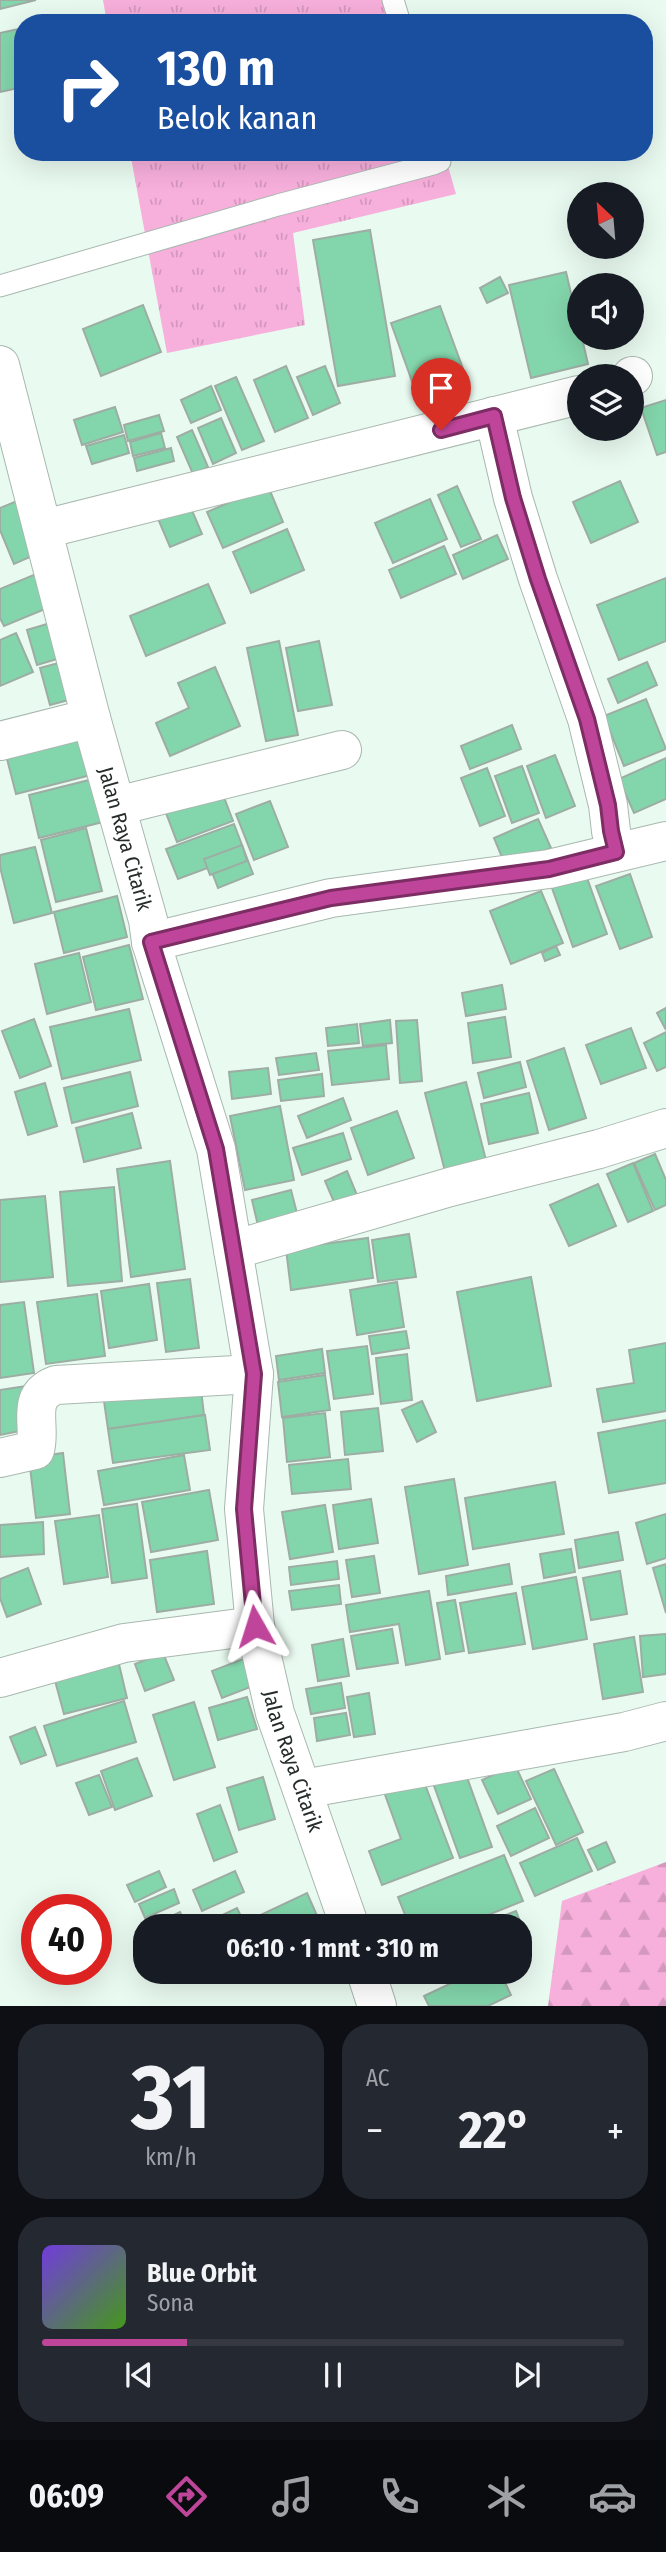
<!DOCTYPE html>
<html lang="id">
<meta charset="utf-8">
<style>
:root{--surface:#171b24;--page:#242831;--text:#f1f3f6;--muted:#9ea1a6;--line:#363941;--accent:#be4599}
body{margin:0;font-family:"Fira Sans Condensed",sans-serif;background:var(--page);color:var(--text);height:100vh;display:flex;flex-direction:column;font-size:26px;white-space:nowrap}
*{box-sizing:border-box;margin:0}
p{font-size:23px;color:var(--muted)}
.icon{flex:none;width:38px;height:38px;fill:none;stroke:currentColor;stroke-width:2;stroke-linecap:round;stroke-linejoin:round}
.map{position:relative;height:2006px;overflow:hidden}
.sheet{display:flex;flex-direction:column;gap:18px;padding:18px;background:#0d0f14;flex:1}
.sheet>*{flex:none}
.top-card{position:absolute;left:14px;top:14px;width:639px;height:147px;border-radius:28px;box-shadow:0 7px 28px #0002;background:#1a4fa0;color:#fff;overflow:hidden}
.needle{width:46px;rotate:334deg}
.fabs{position:absolute;left:567px;top:182px;display:grid;gap:14px}
.fabs a{display:grid;place-items:center;width:77px;height:77px;border-radius:50%;background:var(--surface);box-shadow:0 7px 28px #0002;font-size:35px}
.speed{position:absolute;left:21px;top:1894px;display:flex;gap:14px;font-size:35px;font-weight:700;text-align:center}
.speed>*{display:grid;place-content:center;width:91px;height:91px;border-radius:50%;background:var(--surface);box-shadow:0 7px 28px #0002;line-height:1}
.speed .limit{border:10px solid #d22;background:#fff;color:#111}
.pin{position:absolute;display:grid;place-items:center;width:60px;height:60px;color:#fff;margin:-72px -30px;border-radius:50% 50% 50% 0;rotate:-45deg;box-shadow:0 0 7px #0007}
.pin .icon{rotate:45deg}
.me{position:absolute;width:77px;margin:-38px;rotate:354deg;stroke-linejoin:round;filter:drop-shadow(0 0 5px #0008)}
.turn{display:flex;align-items:center;gap:24px;height:147px;padding:0 28px;font-size:32px}
.turn .icon{width:91px;height:91px;stroke-width:2.5}
.turn b{display:block;font-size:49px;line-height:60px}
.big{font-size:52px;font-weight:700;line-height:1.1}
.sheet .widget{flex:1;display:flex;flex-direction:column;justify-content:center;gap:10px;min-width:0;padding:0 24px;border-radius:28px;background:var(--page)}
.sheet .dial{align-items:center;gap:0}
.dial b{font-size:91px;line-height:1}
.song{display:flex;align-items:center;gap:21px}
.cover{width:84px;height:84px;border-radius:10px;background:linear-gradient(135deg,hsl(260 70% 55%),hsl(100 70% 35%))}
.played{height:7px;border-radius:4px;background:linear-gradient(90deg,var(--accent) 25%,var(--line) 25%)}
.keys{display:flex;justify-content:space-around;direction:ltr}
.heat{display:flex;justify-content:space-between;align-items:center;font-size:38px;direction:ltr}
.sheet .tiles{flex:1;display:grid;gap:18px;grid-template-columns:1fr 1fr}
.widget:last-child{grid-column:span 2}
.trip{position:absolute;left:133px;top:1914px;width:399px;height:70px;border-radius:28px;background:var(--surface);box-shadow:0 7px 28px #0002;font-weight:700;line-height:70px;text-align:center}
.tab-bar{display:flex;height:112px;justify-content:space-around;align-items:center;background:#090b0e;color:var(--muted)}
.tab-bar .icon{width:49px;height:49px}
.tab-bar .current{color:var(--accent)}
.tab-bar b{font-size:32px;color:var(--text)}
.map>svg:first-child{display:block}
.grass{fill:url(#grass-tufts)}
.forest{fill:url(#forest-firs)}
.building{fill:#83d6ac;stroke:#9dada3;stroke-width:2}
.lines{fill:none;stroke-linecap:round;stroke-linejoin:round}
.lane-casing{stroke:#a8b8af;stroke-width:23}
.street-casing{stroke:#a8b8af;stroke-width:40}
.secondary-casing{stroke:#a8b8af;stroke-width:40}
.lane{stroke:#fff;stroke-width:21}
.street{stroke:#fff;stroke-width:38}
.secondary{stroke:#fff;stroke-width:38}
.route-casing{stroke:#7c2d63;stroke-width:18}
.route{stroke:#be4599;stroke-width:12}
.labels{text-anchor:middle;stroke-width:6;stroke-linejoin:round;paint-order:stroke}
.street-label{font-size:21px;fill:#262c28;stroke:#e9faf0}
</style>
<div class="map">
<svg width="666" height="2006" viewBox="0 0 666 2006">
<defs>
<pattern id="grass-tufts" width="24" height="20" patternUnits="userSpaceOnUse" patternTransform="scale(1.75)"><rect width="24" height="20" fill="#f7afdc"/><path d="M3 7l-1-3M5 7V3M7 7l1-3M15 17l-1-3M17 17v-4M19 17l1-3" fill="none" stroke="#d497bd"/></pattern>
<pattern id="forest-firs" width="22" height="20" patternUnits="userSpaceOnUse" patternTransform="scale(1.75)"><rect width="22" height="20" fill="#f7afdc"/><path d="M5 1l3.5 6h-7zM16 11l3.5 6h-7z" fill="#d497bd"/></pattern>
</defs>
<rect width="100%" height="100%" fill="#e9faf0"/>
<g class="grass">
<polygon points="103,0 403,0 409,23 107,23"/>
<polygon points="130,152 444,152 456,194 293,233 305,325 167,353"/>
</g>
<polygon class="forest" points="666,1862 666,2006 548,2006 562,1901"/>
<g class="building">
<polygon points="0,0 36,0 0,9"/>
<polygon points="23,28 23,87 0,92 0,33"/>
<polygon points="370,230 395,376 338,386 313,240"/>
<polygon points="566,272 579,327 579,338 582,338 588,364 531,378 509,285"/>
<polygon points="500,277 508,293 487,303 480,288"/>
<polygon points="143,305 161,352 101,376 83,329"/>
<polygon points="440,306 466,377 417,395 391,323"/>
<polygon points="286,366 308,418 275,432 254,380"/>
<polygon points="325,366 340,403 313,415 297,377"/>
<polygon points="236,377 264,441 242,450 215,386"/>
<polygon points="211,386 221,410 191,423 181,400"/>
<polygon points="666,400 666,452 657,455 641,408"/>
<polygon points="115,407 123,432 82,445 74,420"/>
<polygon points="159,415 164,431 128,441 124,425"/>
<polygon points="221,418 236,453 213,464 198,428"/>
<polygon points="192,430 208,467 193,474 177,437"/>
<polygon points="161,433 165,448 133,456 130,442"/>
<polygon points="124,435 129,453 92,464 86,446"/>
<polygon points="171,448 174,461 137,471 134,458"/>
<polygon points="620,481 638,522 591,543 573,502"/>
<polygon points="268,486 283,522 223,548 207,512"/>
<polygon points="457,486 481,539 461,547 438,495"/>
<polygon points="430,499 447,539 393,563 375,523"/>
<polygon points="17,501 39,553 14,564 0,530 0,508"/>
<polygon points="188,501 202,534 170,547 156,514"/>
<polygon points="287,529 304,570 251,593 233,552"/>
<polygon points="497,535 508,559 463,579 453,555"/>
<polygon points="444,546 456,574 401,598 389,570"/>
<polygon points="36,574 50,607 4,626 0,618 0,589"/>
<polygon points="666,578 666,641 619,660 597,605"/>
<polygon points="208,584 225,623 146,656 130,616"/>
<polygon points="57,621 67,656 37,665 27,630"/>
<polygon points="16,633 33,672 0,686 0,640"/>
<polygon points="279,641 298,735 266,741 247,648"/>
<polygon points="319,641 332,705 298,711 286,648"/>
<polygon points="66,661 76,698 50,705 40,668"/>
<polygon points="647,662 657,685 618,703 608,679"/>
<polygon points="215,667 240,726 170,756 156,723 189,708 178,683"/>
<polygon points="646,699 666,749 624,766 604,716"/>
<polygon points="512,725 521,749 470,769 461,746"/>
<polygon points="86,736 95,774 16,794 6,755"/>
<polygon points="555,755 575,806 546,818 527,766"/>
<polygon points="666,758 666,799 634,813 619,779"/>
<polygon points="522,766 539,813 512,823 495,776"/>
<polygon points="487,768 505,816 480,826 461,778"/>
<polygon points="97,778 107,821 39,838 29,795"/>
<polygon points="222,792 233,821 177,842 166,813"/>
<polygon points="270,801 288,847 254,860 236,814"/>
<polygon points="538,819 551,848 506,867 494,838"/>
<polygon points="234,824 253,874 218,888 210,867 178,879 166,849"/>
<polygon points="86,828 102,891 56,902 41,840"/>
<polygon points="242,845 247,861 210,875 204,859"/>
<polygon points="35,847 52,913 14,923 0,867 0,855"/>
<polygon points="630,874 652,937 620,949 596,886"/>
<polygon points="586,875 607,934 573,947 552,888"/>
<polygon points="541,891 563,943 511,964 490,911"/>
<polygon points="117,896 127,937 64,953 54,912"/>
<polygon points="129,945 143,999 96,1010 83,957"/>
<polygon points="556,946 560,955 545,961 542,953"/>
<polygon points="79,953 91,1002 47,1014 35,964"/>
<polygon points="502,985 506,1009 466,1016 462,993"/>
<polygon points="666,1008 666,1030 657,1013"/>
<polygon points="129,1009 141,1060 62,1079 50,1027"/>
<polygon points="505,1017 511,1057 473,1063 468,1023"/>
<polygon points="34,1019 51,1066 20,1078 2,1031"/>
<polygon points="390,1020 392,1043 363,1046 360,1024"/>
<polygon points="417,1020 422,1081 400,1083 396,1021"/>
<polygon points="357,1024 359,1043 328,1046 326,1028"/>
<polygon points="631,1028 646,1068 601,1084 586,1045"/>
<polygon points="666,1032 666,1067 657,1071 644,1043"/>
<polygon points="386,1045 389,1079 332,1085 328,1051"/>
<polygon points="564,1048 586,1118 549,1130 527,1061"/>
<polygon points="316,1053 319,1070 279,1075 276,1058"/>
<polygon points="520,1062 526,1087 484,1098 478,1073"/>
<polygon points="268,1068 271,1094 232,1099 229,1072"/>
<polygon points="130,1072 138,1106 72,1123 64,1088"/>
<polygon points="322,1074 324,1096 281,1101 278,1080"/>
<polygon points="466,1082 487,1164 446,1175 425,1093"/>
<polygon points="45,1083 57,1126 28,1135 15,1092"/>
<polygon points="529,1093 538,1133 489,1144 481,1104"/>
<polygon points="343,1098 351,1120 307,1138 298,1116"/>
<polygon points="280,1106 294,1180 245,1190 230,1116"/>
<polygon points="397,1111 414,1158 368,1175 351,1128"/>
<polygon points="132,1113 141,1148 84,1162 76,1128"/>
<polygon points="343,1133 351,1159 302,1175 293,1148"/>
<polygon points="655,1154 666,1180 666,1205 655,1210 634,1163"/>
<polygon points="170,1161 185,1269 131,1277 117,1169"/>
<polygon points="633,1163 653,1211 628,1222 607,1174"/>
<polygon points="347,1171 359,1200 337,1209 325,1181"/>
<polygon points="598,1184 616,1226 569,1246 550,1205"/>
<polygon points="114,1187 122,1281 68,1286 60,1192"/>
<polygon points="291,1190 299,1221 259,1230 252,1200"/>
<polygon points="45,1196 53,1277 0,1282 0,1200"/>
<polygon points="409,1234 416,1277 378,1282 372,1240"/>
<polygon points="368,1238 373,1278 291,1290 286,1249"/>
<polygon points="531,1277 551,1386 477,1401 457,1292"/>
<polygon points="190,1279 199,1348 166,1352 157,1283"/>
<polygon points="397,1282 404,1327 357,1335 350,1290"/>
<polygon points="149,1284 157,1340 109,1348 101,1291"/>
<polygon points="97,1294 105,1356 46,1364 37,1302"/>
<polygon points="24,1302 34,1373 0,1378 0,1305"/>
<polygon points="406,1331 409,1348 372,1354 369,1336"/>
<polygon points="666,1343 666,1411 603,1422 597,1389 634,1383 629,1350"/>
<polygon points="367,1346 373,1394 334,1399 327,1351"/>
<polygon points="322,1349 325,1373 279,1380 276,1356"/>
<polygon points="407,1354 412,1400 381,1404 376,1358"/>
<polygon points="325,1375 330,1410 282,1417 278,1382"/>
<polygon points="200,1381 204,1415 108,1429 103,1394"/>
<polygon points="27,1386 35,1428 0,1435 0,1390"/>
<polygon points="422,1401 436,1432 417,1442 402,1410"/>
<polygon points="378,1408 383,1451 345,1455 341,1412"/>
<polygon points="325,1413 330,1457 287,1462 283,1418"/>
<polygon points="205,1415 210,1450 113,1463 108,1429"/>
<polygon points="666,1420 666,1483 609,1493 598,1433"/>
<polygon points="63,1453 70,1514 36,1518 29,1458"/>
<polygon points="184,1455 190,1490 104,1505 98,1471"/>
<polygon points="348,1459 351,1489 292,1494 289,1465"/>
<polygon points="454,1479 468,1565 419,1574 405,1487"/>
<polygon points="555,1482 564,1534 473,1549 465,1498"/>
<polygon points="209,1490 218,1540 151,1552 142,1502"/>
<polygon points="371,1499 378,1543 339,1549 333,1505"/>
<polygon points="137,1504 147,1578 112,1583 102,1509"/>
<polygon points="325,1505 333,1552 290,1559 282,1512"/>
<polygon points="666,1514 666,1558 647,1564 636,1523"/>
<polygon points="99,1515 108,1577 64,1584 55,1521"/>
<polygon points="43,1522 44,1554 0,1557 0,1525"/>
<polygon points="618,1532 623,1560 579,1568 575,1540"/>
<polygon points="571,1549 575,1572 544,1578 540,1554"/>
<polygon points="207,1551 214,1604 157,1612 150,1560"/>
<polygon points="374,1556 380,1593 352,1597 346,1560"/>
<polygon points="337,1561 339,1579 291,1585 289,1567"/>
<polygon points="509,1564 512,1584 448,1595 446,1576"/>
<polygon points="666,1564 666,1613 653,1568"/>
<polygon points="28,1568 41,1604 7,1617 0,1598 0,1579"/>
<polygon points="620,1571 627,1614 591,1620 583,1578"/>
<polygon points="576,1577 587,1639 533,1649 522,1587"/>
<polygon points="339,1585 341,1604 292,1610 289,1591"/>
<polygon points="429,1591 440,1659 406,1665 399,1624 350,1632 346,1605"/>
<polygon points="516,1593 525,1644 469,1653 460,1603"/>
<polygon points="455,1600 464,1651 446,1654 437,1603"/>
<polygon points="392,1629 398,1663 357,1669 351,1636"/>
<polygon points="666,1634 666,1674 643,1677 640,1636"/>
<polygon points="634,1637 643,1692 603,1699 594,1644"/>
<polygon points="343,1639 349,1676 318,1681 312,1645"/>
<polygon points="163,1653 174,1680 145,1691 135,1664"/>
<polygon points="243,1659 253,1686 222,1698 212,1671"/>
<polygon points="118,1660 127,1698 64,1714 54,1677"/>
<polygon points="341,1683 345,1708 311,1714 306,1689"/>
<polygon points="369,1693 375,1734 354,1737 347,1697"/>
<polygon points="247,1697 257,1729 218,1740 209,1708"/>
<polygon points="124,1701 136,1742 57,1766 44,1726"/>
<polygon points="194,1702 215,1767 174,1780 153,1715"/>
<polygon points="346,1713 350,1735 317,1741 314,1718"/>
<polygon points="35,1727 46,1755 21,1764 10,1737"/>
<polygon points="137,1758 152,1796 115,1810 101,1771"/>
<polygon points="515,1765 531,1799 498,1814 482,1780"/>
<polygon points="464,1769 492,1847 460,1858 432,1780"/>
<polygon points="554,1769 583,1832 556,1845 526,1781"/>
<polygon points="421,1774 453,1858 382,1885 369,1851 401,1839 383,1789"/>
<polygon points="99,1775 112,1807 89,1815 76,1783"/>
<polygon points="263,1777 275,1819 239,1830 227,1788"/>
<polygon points="220,1805 237,1852 214,1861 197,1814"/>
<polygon points="535,1808 549,1838 511,1856 497,1826"/>
<polygon points="577,1838 592,1871 535,1896 520,1863"/>
<polygon points="606,1842 615,1862 598,1870 588,1850"/>
<polygon points="504,1855 523,1901 458,1927 410,1927 398,1897"/>
<polygon points="159,1871 166,1887 135,1902 127,1885"/>
<polygon points="235,1871 244,1892 202,1911 193,1890"/>
<polygon points="174,1889 179,1903 145,1918 139,1904"/>
<polygon points="307,1893 322,1927 250,1927 248,1921"/>
<polygon points="237,1908 246,1927 200,1927 199,1926"/>
<polygon points="516,1911 529,1944 520,1947 520,1927 499,1927 496,1919"/>
<polygon points="180,1912 187,1927 148,1927"/>
<polygon points="494,1918 498,1927 471,1927"/>
<polygon points="475,1972 500,1972 511,1995 488,2006 429,2006 424,1996"/>
</g>
<g class="lines">
<defs>
<g id="lane">
<polyline points="393,0 400,23"/>
<polyline points="0,286 278,205 433,164 440,161 440,152"/>
</g>
<g id="street">
<polyline points="632,376 633,376"/>
<polyline points="494,416 513,498 538,579 587,719 608,805 611,831 616,852"/>
<polyline points="44,529 579,395"/>
<polyline points="0,741 91,718"/>
<polyline points="117,806 342,750"/>
<polyline points="151,942 331,898 549,869 666,841"/>
<polyline points="233,1250 450,1187 599,1149 666,1128"/>
<path d="M0,1458L35,1450C42,1425 24,1397 56,1385L254,1374"/>
<polyline points="0,1678 124,1643 255,1626"/>
<polyline points="303,1789 624,1732 666,1721"/>
</g>
<g id="secondary">
<path id="s1" d="M0,365L91,718L148,920L151,942L216,1149L254,1374L244,1509L255,1626L275,1713L350,1927"/>
<polyline points="366,1972 377,2006"/>
</g>
</defs>
<use href="#lane" class="lane-casing"/>
<use href="#street" class="street-casing"/>
<use href="#secondary" class="secondary-casing"/>
<use href="#lane" class="lane"/>
<use href="#street" class="street"/>
<use href="#secondary" class="secondary"/>
</g>
<g class="lines">
<defs>
<polyline id="route" points="255,1626 244,1509 254,1374 216,1149 151,942 331,898 549,869 616,852 611,831 608,805 587,719 538,579 513,498 494,416 441,430"/>
</defs>
<use href="#route" class="route-casing"/>
<use href="#route" class="route"/>
</g>
<g class="labels">
<g class="street-label">
<text dy="7" stroke="none"><textPath href="#s1" startOffset="490">Jalan Raya Citarik</textPath></text>
<text dy="7" stroke="none"><textPath href="#s1" startOffset="1435">Jalan Raya Citarik</textPath></text>
</g>
</g>
</svg>
<div class="fabs">
<a><svg class="needle" viewBox="-14 -14 28 28"><path d="M0-13l5 13h-10z" fill="#e53935"/><path d="M0 13l5-13h-10z" fill="#9ea1a6"/></svg></a>
<a><svg class="icon" aria-label="sound" viewBox="0 0 24 24"><path d="M4 9h4l5-4v14l-5-4H4zM17 9q2 3 0 6"/></svg></a>
<a><svg class="icon" aria-label="layers" viewBox="0 0 24 24"><path d="M12 4l9 5-9 5-9-5zM3 14l9 5 9-5"/></svg></a>
</div>
<div class="speed"><div class="limit">40</div></div>
<div class="pin" style="left:441px;top:430px;background:#d93025"><svg class="icon" aria-label="arrive" viewBox="0 0 24 24"><path d="M6 21V4h12l-3 4 3 4H6"/></svg></div>
<svg class="me" style="left:255px;top:1626px" viewBox="-20 -20 40 40"><path d="M0-17L14 15 0 8-14 15z" fill="#be4599" stroke="#fff" stroke-width="4"/></svg>
<div class="trip">06:10 · 1 mnt · 310 m</div>
<div class="top-card">
<div class="turn"><svg class="icon" aria-label="right" viewBox="0 0 24 24"><path d="M7 20v-9h11M14 6l5 5-5 5"/></svg><div><b>130 m</b>Belok kanan</div></div>
</div>
</div>
<section class="sheet">
<div class="tiles">
<div class="widget dial"><b>31</b><p>km/h</p></div>
<div class="widget"><p>AC</p>
<div class="heat"><a>−</a><b class="big">22°</b><a>+</a></div>
</div>
<div class="widget">
<div class="song"><i class="cover"></i><div><b>Blue Orbit</b><p>Sona</p></div></div>
<div class="played"></div>
<div class="keys"><svg class="icon" aria-label="previous" viewBox="0 0 24 24"><path d="M18 5L8 12l10 7zM5 5v14"/></svg><svg class="icon" aria-label="pause" viewBox="0 0 24 24"><path d="M8 5v14M16 5v14"/></svg><svg class="icon" aria-label="next" viewBox="0 0 24 24"><path d="M6 5l10 7-10 7zM19 5v14"/></svg></div>
</div>
</div>
</section>
<nav class="tab-bar">
<b>06:09</b>
<svg class="icon current" aria-label="directions" viewBox="0 0 24 24"><path d="M12 3l9 9-9 9-9-9zM9 14v-3h6M13 9l2 2-2 2"/></svg>
<svg class="icon" aria-label="music" viewBox="0 0 24 24"><path d="M9 18V5l10-2v13"/><circle cx="6" cy="18" r="3"/><circle cx="16" cy="16" r="3"/></svg>
<svg class="icon" aria-label="phone" viewBox="0 0 24 24"><path d="M5 4h4l2 5-3 2q2 4 5 5l2-3 5 2v4C11 20 4 13 5 4z"/></svg>
<svg class="icon" aria-label="climate" viewBox="0 0 24 24"><path d="M12 3v18M4 7l16 10M4 17L20 7"/></svg>
<svg class="icon" aria-label="car" viewBox="0 0 24 24"><path d="M5 17H2v-5l4-1 3-4h7l3 4 3 1v5h-3M9 17h6M6 11h13"/><circle cx="7" cy="17" r="2"/><circle cx="17" cy="17" r="2"/></svg>
</nav>
